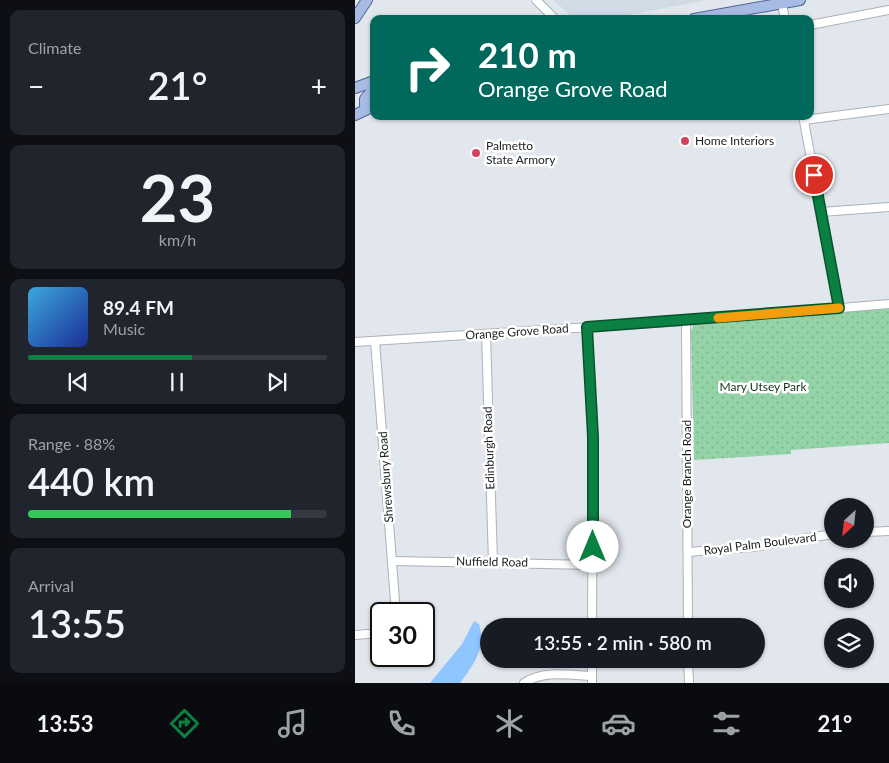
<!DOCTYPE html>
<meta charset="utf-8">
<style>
:root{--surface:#171b24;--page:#20242c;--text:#f1f3f6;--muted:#9ea1a6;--line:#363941;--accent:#0b8043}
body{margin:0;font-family:Lato,sans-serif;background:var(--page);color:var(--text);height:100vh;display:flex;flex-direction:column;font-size:19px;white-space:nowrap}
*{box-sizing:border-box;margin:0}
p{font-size:16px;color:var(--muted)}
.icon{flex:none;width:28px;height:28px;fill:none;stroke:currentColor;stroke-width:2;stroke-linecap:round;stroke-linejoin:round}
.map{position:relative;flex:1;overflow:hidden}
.panel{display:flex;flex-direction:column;gap:10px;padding:10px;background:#0d0f14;width:355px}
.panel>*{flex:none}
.banner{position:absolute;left:15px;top:15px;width:444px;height:105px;border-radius:10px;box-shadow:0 1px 4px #0004;background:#00695c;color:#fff;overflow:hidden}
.needle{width:32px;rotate:207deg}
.controls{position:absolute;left:469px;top:498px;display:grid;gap:10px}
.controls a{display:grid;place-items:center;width:50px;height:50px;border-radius:50%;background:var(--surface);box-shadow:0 1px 4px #0004;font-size:25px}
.speed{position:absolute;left:15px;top:602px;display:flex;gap:10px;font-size:25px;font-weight:700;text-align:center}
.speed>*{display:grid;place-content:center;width:65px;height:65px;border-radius:50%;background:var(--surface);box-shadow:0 1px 4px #0004;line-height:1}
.speed .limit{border:2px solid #111;border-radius:8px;background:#fff;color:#111}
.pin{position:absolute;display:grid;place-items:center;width:42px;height:42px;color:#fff;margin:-21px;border:2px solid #fff;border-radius:50%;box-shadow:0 1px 5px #0007}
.me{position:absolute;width:55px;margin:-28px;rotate:0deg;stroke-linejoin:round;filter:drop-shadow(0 0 4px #0008)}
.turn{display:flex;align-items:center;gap:18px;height:105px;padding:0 25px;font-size:22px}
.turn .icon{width:65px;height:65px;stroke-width:2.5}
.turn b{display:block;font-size:35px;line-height:42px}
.big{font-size:38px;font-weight:600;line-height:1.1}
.panel .widget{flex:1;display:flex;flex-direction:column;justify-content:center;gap:8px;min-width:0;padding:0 18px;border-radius:10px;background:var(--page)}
.panel .dial{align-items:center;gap:0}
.dial b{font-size:65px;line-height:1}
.song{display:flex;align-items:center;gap:15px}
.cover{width:60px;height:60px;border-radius:8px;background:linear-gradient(135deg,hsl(200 70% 55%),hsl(230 70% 35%))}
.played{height:5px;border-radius:2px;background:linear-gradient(90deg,var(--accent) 55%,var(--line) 55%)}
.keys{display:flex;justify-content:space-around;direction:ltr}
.heat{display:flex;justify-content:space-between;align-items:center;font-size:28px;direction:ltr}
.charge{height:8px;border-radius:4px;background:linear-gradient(90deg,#34c759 88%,var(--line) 0)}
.trip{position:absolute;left:125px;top:618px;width:285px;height:50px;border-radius:25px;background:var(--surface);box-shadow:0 1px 4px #0004;font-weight:600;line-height:50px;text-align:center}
.tabs{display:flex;height:80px;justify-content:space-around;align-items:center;background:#090b0e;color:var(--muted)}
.tabs .icon{width:35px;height:35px}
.tabs .active{color:var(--accent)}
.tabs b{font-size:22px;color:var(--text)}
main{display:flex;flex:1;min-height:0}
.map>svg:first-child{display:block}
.built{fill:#d0dbe6}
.park{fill:url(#park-dots)}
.water{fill:#8fc6ff}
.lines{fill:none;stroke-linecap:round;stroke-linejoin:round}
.minor-casing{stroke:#acb2b7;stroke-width:10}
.major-casing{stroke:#516694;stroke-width:12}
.minor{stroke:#fff;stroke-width:8}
.major{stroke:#a8bbe4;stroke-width:10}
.route-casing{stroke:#07532c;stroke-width:12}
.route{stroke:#0b8043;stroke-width:9}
.slow{stroke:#f59e0b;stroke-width:9}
.poi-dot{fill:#d3435b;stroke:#fff;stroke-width:2}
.labels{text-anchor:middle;stroke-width:5;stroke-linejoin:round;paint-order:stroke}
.poi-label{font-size:12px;fill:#1c1e20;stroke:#fff;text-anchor:start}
.street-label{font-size:12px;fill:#1c1e20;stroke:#fff}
.park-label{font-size:12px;fill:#12311d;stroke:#fff}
</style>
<main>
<section class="panel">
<div class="widget"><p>Climate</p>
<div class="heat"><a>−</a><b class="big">21°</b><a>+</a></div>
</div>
<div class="widget dial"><b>23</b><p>km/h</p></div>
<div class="widget">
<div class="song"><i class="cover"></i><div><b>89.4 FM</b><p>Music</p></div></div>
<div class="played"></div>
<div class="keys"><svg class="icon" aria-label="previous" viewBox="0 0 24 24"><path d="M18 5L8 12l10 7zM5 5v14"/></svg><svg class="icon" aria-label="pause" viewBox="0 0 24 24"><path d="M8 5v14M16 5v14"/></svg><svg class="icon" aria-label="next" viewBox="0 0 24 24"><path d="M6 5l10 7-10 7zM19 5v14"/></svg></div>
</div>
<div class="widget"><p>Range · 88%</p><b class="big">440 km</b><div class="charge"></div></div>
<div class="widget"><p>Arrival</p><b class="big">13:55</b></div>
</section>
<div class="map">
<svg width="534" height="683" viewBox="0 0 534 683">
<defs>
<pattern id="park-dots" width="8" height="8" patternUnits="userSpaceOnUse" patternTransform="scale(1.25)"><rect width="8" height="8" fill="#93d3a7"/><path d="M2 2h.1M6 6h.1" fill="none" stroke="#7eb58f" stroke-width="1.8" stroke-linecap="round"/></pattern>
</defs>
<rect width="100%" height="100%" fill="#e2e7ed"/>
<polygon class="built" points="198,0 353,0 252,19 220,19"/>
<polygon class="park" points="534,308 534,443 436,450 436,454 339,460 336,331 339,325 345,323"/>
<path class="water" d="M119,621L124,624C131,649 119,664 105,683H75L107,644Z"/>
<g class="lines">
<defs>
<g id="minor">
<polyline points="181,0 200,19"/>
<polyline points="427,4 430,19"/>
<polyline points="455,25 534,10"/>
<polyline points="448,116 484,307"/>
<polyline points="449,120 534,109"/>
<polyline points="466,212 534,207"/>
<polyline points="331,321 333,626"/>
<polyline points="232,327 238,437 237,626"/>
<polyline points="131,334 138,562"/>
<polyline points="20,341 41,614"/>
<polyline points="0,342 331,321 534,304"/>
<polyline points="510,532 534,531"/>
<polyline points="333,552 398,547 478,534"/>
<polyline points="37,561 238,565"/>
<polyline points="0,635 26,633"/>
<polyline points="333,659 334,683"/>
<path d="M169,683C189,670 214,675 237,676"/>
<polyline points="237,683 237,659"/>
</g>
<g id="major">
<polyline points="0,18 12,0"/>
<polyline points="339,19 445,0"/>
<polyline points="0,88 19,81"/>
<polyline points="10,110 10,99 19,88"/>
<polyline points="0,115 19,106"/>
</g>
</defs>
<use href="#minor" class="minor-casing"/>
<use href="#major" class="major-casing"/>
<use href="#minor" class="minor"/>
<use href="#major" class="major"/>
</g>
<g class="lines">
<defs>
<polyline id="route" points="238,547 238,437 232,327 484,308 459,175"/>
</defs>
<use href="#route" class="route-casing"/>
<use href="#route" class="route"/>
<polyline class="slow" points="363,318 484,308"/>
</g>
<g class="poi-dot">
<circle cx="330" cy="141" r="5"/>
<circle cx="121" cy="153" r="5"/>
</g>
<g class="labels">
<g class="poi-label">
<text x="340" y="145">Home Interiors</text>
<text x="131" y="150">Palmetto<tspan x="131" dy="14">State Armory</tspan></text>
</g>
<g class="street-label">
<text transform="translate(162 332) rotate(-4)" y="4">Orange Grove Road</text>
<text transform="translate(134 448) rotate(-92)" y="4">Edinburgh Road</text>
<text transform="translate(332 474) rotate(-90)" y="4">Orange Branch Road</text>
<text transform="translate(31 477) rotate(-94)" y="4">Shrewsbury Road</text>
<text transform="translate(405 544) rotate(-7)" y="4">Royal Palm Boulevard</text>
<text transform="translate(137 562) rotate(1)" y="4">Nuffield Road</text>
</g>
<g class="park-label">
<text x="408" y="391">Mary Utsey Park</text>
</g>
</g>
</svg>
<div class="controls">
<a><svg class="needle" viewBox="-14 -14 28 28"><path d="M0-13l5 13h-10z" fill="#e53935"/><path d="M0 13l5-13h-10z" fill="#9ea1a6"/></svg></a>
<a><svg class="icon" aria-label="sound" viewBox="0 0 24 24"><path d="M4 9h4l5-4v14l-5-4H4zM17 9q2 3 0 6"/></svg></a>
<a><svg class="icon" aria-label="layers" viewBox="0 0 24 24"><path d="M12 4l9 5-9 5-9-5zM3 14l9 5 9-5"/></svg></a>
</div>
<div class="speed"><div class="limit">30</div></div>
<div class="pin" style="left:459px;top:175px;background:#d93025"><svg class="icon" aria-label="arrive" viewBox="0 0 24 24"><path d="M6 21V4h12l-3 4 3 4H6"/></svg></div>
<svg class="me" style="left:238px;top:547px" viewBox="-20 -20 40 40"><circle r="19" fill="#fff"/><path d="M0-13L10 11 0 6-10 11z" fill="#0b8043"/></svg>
<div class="trip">13:55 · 2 min · 580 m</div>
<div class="banner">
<div class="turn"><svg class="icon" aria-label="right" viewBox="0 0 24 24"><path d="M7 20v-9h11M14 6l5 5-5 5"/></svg><div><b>210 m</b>Orange Grove Road</div></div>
</div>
</div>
</main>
<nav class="tabs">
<b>13:53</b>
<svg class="icon active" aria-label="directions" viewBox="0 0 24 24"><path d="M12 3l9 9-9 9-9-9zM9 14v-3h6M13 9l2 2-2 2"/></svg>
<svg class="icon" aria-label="music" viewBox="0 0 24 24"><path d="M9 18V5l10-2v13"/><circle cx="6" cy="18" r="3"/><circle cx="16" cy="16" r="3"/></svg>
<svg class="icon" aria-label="phone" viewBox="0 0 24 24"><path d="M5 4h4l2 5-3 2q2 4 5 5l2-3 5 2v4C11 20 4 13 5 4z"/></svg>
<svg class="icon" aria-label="climate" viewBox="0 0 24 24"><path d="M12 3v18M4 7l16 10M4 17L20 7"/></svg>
<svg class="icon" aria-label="car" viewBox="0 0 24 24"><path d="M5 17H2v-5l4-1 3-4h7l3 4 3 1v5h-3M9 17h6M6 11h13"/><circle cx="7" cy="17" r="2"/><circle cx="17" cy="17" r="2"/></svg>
<svg class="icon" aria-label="filters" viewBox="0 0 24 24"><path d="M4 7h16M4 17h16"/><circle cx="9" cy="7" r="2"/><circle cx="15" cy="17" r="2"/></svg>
<b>21°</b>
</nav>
